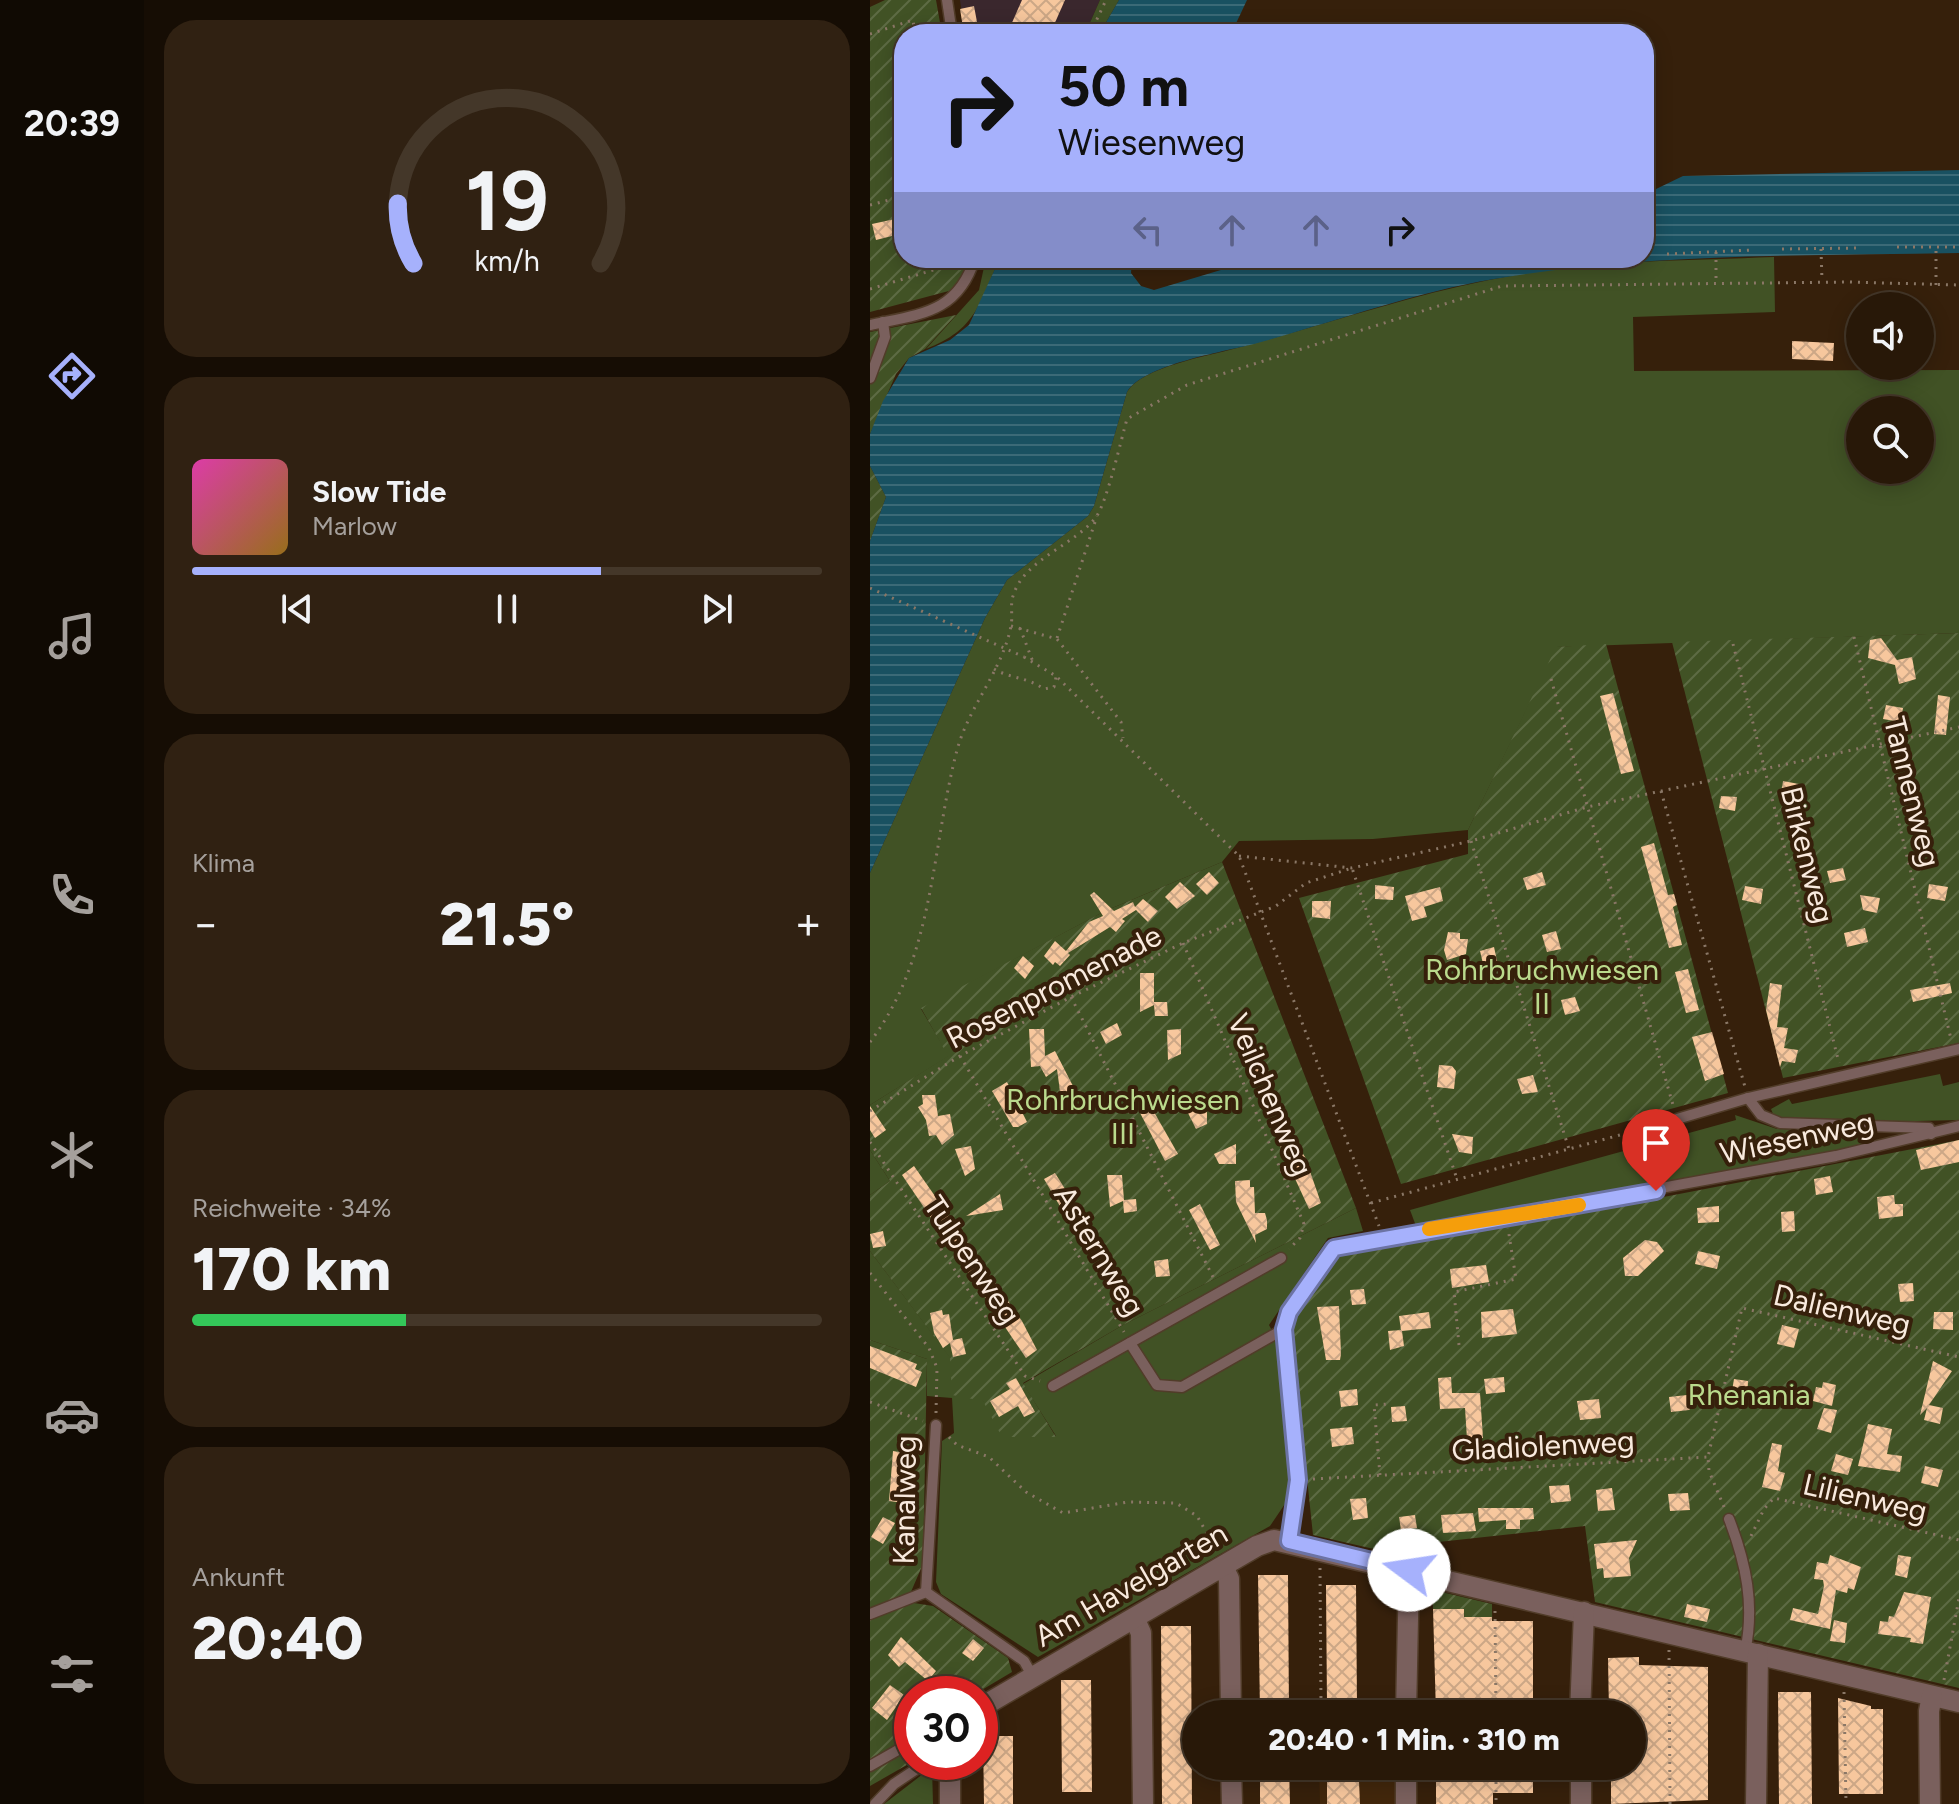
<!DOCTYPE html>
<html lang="de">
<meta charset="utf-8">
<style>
:root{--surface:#281808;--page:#302112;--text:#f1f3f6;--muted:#a5a09c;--line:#443729;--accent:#a6b1fc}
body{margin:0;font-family:Figtree,sans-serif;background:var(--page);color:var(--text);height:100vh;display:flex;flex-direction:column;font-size:30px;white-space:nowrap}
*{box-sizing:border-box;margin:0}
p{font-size:26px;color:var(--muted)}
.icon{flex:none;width:44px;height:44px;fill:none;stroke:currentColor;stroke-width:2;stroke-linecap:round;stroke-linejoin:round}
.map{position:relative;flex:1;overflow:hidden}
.side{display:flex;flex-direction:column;gap:20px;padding:20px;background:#160d04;width:726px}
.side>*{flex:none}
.banner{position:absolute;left:24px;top:24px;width:760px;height:244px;border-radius:32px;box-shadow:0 4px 20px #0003,0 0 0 2px var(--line);background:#a6b1fc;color:#111;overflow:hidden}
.tools{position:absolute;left:976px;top:292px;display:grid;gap:16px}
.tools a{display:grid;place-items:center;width:88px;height:88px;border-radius:50%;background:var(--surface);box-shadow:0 4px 20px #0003,0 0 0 2px var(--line);font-size:40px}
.speed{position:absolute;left:24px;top:1676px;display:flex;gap:16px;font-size:40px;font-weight:700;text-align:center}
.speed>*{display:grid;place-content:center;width:104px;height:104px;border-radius:50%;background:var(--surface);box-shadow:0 4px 20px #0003,0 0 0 2px var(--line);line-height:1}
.speed .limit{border:12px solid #d22;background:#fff;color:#111}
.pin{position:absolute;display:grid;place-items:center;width:68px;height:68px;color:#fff;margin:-82px -34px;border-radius:50% 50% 50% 0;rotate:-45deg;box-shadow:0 0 8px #0007}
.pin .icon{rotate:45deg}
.me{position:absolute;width:88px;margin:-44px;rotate:284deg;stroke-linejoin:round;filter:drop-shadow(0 0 6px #0008)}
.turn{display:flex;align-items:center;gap:28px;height:168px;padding:0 32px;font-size:36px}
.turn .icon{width:104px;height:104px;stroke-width:2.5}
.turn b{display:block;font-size:56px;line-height:68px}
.lanes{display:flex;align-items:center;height:76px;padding:0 32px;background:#0003;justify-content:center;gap:40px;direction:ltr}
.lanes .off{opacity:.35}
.big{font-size:60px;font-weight:800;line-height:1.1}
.side .card{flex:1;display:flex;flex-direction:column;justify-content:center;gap:12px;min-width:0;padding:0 28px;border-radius:32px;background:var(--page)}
.side .dial{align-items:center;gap:0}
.dial svg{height:208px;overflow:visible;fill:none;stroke:var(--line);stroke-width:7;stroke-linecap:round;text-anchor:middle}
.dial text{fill:var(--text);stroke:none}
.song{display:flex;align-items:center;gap:24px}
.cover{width:96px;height:96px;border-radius:12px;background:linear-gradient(135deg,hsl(320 70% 55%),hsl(40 70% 35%))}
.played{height:8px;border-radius:4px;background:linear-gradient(90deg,var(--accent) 65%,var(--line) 65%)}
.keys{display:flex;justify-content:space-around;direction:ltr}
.heat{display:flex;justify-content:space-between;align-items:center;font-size:44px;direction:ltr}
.charge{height:12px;border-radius:6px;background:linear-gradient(90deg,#34c759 34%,var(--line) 0)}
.trip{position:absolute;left:312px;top:1700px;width:464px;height:80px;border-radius:40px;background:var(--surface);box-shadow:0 4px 20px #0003,0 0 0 2px var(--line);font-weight:800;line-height:80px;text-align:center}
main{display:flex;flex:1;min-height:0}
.tab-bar{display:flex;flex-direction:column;width:144px;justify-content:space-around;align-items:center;background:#100a03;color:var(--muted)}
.tab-bar .icon{width:56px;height:56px}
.tab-bar .on{color:var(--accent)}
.tab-bar b{font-size:36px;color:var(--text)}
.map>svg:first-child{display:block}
.commercial{fill:#3a272d}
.built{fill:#42270c}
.grass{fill:#415225;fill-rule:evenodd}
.garden{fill:url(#garden-furrows)}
.water{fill:url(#water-rules)}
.building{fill:url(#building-cross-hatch)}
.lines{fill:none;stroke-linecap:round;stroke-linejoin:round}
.service-casing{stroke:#513c29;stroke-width:13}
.minor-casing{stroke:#513c29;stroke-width:23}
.path{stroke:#8a7766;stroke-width:3;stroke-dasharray:2 6;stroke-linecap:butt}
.service{stroke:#7a605d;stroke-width:10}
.minor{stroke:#7a605d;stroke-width:20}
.path-bridge{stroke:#8a7766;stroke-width:3;stroke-dasharray:2 6;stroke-linecap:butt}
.route-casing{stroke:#6c73a4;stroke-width:20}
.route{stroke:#a6b1fc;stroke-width:14}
.slow{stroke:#f59e0b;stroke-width:14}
.labels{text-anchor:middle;stroke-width:8;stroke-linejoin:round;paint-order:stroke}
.street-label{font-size:30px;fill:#f9eade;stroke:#36200b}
.park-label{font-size:30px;fill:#bada8c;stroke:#36200b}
</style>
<main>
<nav class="tab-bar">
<b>20:39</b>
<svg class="icon on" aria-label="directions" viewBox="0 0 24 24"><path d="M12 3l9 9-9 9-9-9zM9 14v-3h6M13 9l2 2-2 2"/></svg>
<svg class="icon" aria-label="music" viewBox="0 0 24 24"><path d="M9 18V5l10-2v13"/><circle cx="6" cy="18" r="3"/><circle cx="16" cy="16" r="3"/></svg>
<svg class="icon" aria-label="phone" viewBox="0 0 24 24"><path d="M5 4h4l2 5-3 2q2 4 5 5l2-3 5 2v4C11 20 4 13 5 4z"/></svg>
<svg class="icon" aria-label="climate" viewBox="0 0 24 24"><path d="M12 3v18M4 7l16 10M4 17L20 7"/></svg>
<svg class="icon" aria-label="car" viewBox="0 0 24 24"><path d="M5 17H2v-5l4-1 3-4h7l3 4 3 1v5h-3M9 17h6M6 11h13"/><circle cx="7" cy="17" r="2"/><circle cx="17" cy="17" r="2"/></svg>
<svg class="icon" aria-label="filters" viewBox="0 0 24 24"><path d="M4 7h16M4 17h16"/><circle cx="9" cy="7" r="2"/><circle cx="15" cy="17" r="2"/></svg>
</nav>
<section class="side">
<div class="card dial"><svg viewBox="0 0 100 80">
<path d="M14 69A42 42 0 1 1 86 69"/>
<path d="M14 69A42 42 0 0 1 8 46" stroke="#a6b1fc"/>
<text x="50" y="56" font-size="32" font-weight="700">19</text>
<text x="50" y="72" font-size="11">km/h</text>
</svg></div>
<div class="card">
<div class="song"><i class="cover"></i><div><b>Slow Tide</b><p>Marlow</p></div></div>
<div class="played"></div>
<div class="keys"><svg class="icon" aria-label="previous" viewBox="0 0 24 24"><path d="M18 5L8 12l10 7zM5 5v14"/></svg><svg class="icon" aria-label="pause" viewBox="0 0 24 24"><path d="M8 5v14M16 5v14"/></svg><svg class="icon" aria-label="next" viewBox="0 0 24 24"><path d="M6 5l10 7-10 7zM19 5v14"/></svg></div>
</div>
<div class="card"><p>Klima</p>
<div class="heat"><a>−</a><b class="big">21.5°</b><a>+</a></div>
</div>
<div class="card"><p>Reichweite · 34%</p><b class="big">170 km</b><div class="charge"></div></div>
<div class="card"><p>Ankunft</p><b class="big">20:40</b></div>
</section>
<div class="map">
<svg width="1089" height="1804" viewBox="0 0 1089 1804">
<defs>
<pattern id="garden-furrows" width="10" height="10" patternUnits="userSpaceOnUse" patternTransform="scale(2)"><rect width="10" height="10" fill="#415225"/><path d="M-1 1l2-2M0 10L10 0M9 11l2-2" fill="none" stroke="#5d6b44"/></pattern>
<pattern id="water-rules" width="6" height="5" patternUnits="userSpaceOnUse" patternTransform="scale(2)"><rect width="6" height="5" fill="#195161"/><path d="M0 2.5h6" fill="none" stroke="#3b6a77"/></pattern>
<pattern id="building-cross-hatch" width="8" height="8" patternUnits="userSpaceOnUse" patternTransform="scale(2)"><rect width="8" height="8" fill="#f7c79d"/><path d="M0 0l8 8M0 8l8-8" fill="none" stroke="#cca786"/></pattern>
</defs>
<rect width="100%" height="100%" fill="#36200b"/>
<polygon class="commercial" points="90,0 230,0 215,34 95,34"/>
<polygon class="built" points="449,1766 529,1766 530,1804 450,1804"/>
<g class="grass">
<polygon points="230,0 249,0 231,31 233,34 215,34"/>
<path d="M904,257L905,312L763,317L764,371L1089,370V633L687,647L598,830L503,839L369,841L352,862L235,911L51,1009L79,1056L0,1105V873L115,618L137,580L218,516L224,506L257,392C272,367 338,356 367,348C451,326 534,297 619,280C712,260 810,261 904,257ZM990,410H1050V470H990Z"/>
<path d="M116,258H130C108,305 107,329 56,349L109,290Z"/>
<polygon points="1070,1074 1073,1086 1089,1082 1089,1120 1007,1122 914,1118 903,1114 901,1109 919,1099 922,1104"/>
<path d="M865,1115L907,1129L995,1132L1002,1134L1004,1138L1001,1143C850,1174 698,1202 546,1226L540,1210L866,1120Z"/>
<polygon points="0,1150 20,1181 0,1195"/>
<polygon points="486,1208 493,1231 458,1238 399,1325 407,1340 423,1492 400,1526 168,1657 71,1594 66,1582 72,1441 84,1433 82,1398 57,1396 57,1359 0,1340 0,1251 113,1401 186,1436 153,1384 253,1325"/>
<polygon points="62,1767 63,1804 14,1804"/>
</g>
<g class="garden">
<polygon points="15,0 66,0 72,34 34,34 34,258 102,258 90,288 0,312 0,7"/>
<polygon points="86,315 55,349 39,358 26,374 0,434 0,332"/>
<polygon points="0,466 16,497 0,541"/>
<polygon points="1089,633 1089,1043 913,1078 802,642"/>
<polygon points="736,644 858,1093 531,1184 429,898 598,854 598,830 686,647"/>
<polygon points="352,862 486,1208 253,1325 153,1383 186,1437 132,1437 113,1401 82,1395 80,1358 0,1251 0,1195 20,1181 0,1150 0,1105 78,1056 51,1008 235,911"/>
<polygon points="1089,1140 1089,1688 725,1602 715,1526 504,1549 443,1535 421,1324 467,1254 643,1226"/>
<polygon points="0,1340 57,1359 53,1564 40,1594 44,1603 63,1606 138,1658 142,1672 105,1694 42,1694 42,1762 0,1786"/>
<polygon points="563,1590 622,1604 623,1714 596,1714 594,1609 563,1609"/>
</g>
<g class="water">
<polygon points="249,0 377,0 361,34 233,34 231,31"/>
<path d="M1089,170V253C935,256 776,253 624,279C542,293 464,322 384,344C352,352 273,365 257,392L224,506L218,516L137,580L115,618L0,873V541L16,497L0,466V434L13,401L39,358L80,340L99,325L130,258H262L261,273L271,286L284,290L391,258H774V190H784L813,176Z"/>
</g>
<g class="building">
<polygon points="152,0 195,0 180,34 137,34"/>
<polygon points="104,6 107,22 134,34 94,34 90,9"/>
<polygon points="34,217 34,233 6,240 2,224"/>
<polygon points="922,341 964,343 963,361 922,359"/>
<polygon points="1011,638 1027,660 1042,657 1046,679 1029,684 1025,665 998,658 1000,640"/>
<polygon points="743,693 764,771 751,774 730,696"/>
<polygon points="1068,695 1080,697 1076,735 1064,734"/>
<polygon points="1016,705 1033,708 1031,722 1013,719"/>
<polygon points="913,781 929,784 927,798 911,795"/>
<polygon points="851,796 867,797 865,811 849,808"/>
<polygon points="784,843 798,895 804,894 807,905 803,907 812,945 799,948 771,847"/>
<polygon points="973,868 976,880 960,883 957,871"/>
<polygon points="339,872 349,883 337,895 326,884"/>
<polygon points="672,872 676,885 657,890 653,878"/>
<polygon points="310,882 325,896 307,909 295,897"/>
<polygon points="1059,884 1078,887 1075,901 1057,898"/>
<polygon points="505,885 524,887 523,900 505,899"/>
<polygon points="875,886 893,889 891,904 872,900"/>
<polygon points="570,887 573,901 554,907 557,917 542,921 535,896"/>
<polygon points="224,892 244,911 263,902 265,907 273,899 288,911 278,922 266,910 252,919 255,921 246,932 240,927 198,953 200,955 190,966 185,962 183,965 174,956 185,941 196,951 219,922 233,916 220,895"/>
<polygon points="990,895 1010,898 1007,913 993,910"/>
<polygon points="442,901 461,901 460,919 442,917"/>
<polygon points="995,928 998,942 977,947 974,933"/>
<polygon points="686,931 691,949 677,952 672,935"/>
<polygon points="578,932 590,933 590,939 598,939 596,954 577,960 574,950"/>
<polygon points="624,947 628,965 614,968 610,951"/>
<polygon points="153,956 164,966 155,979 144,968"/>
<polygon points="818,969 829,1010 816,1013 805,972"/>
<polygon points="270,973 284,973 284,1002 297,1002 298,1016 285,1016 284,1005 270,1012"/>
<polygon points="900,983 912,985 907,1027 918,1028 914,1048 928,1050 925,1063 912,1061 910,1067 896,1010"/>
<polygon points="1080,983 1082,993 1043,1002 1040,990"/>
<polygon points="705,997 710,1011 695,1015 691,1000"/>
<polygon points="247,1023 252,1035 236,1044 230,1032"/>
<polygon points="159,1029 174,1029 175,1056 185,1051 203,1086 204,1097 191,1099 187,1069 176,1077 170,1066 161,1067"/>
<polygon points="311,1029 311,1054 298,1060 297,1030"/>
<polygon points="842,1032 854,1074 835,1081 822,1037"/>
<polygon points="376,1034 388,1064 397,1067 400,1075 383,1082 364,1040"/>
<polygon points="569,1065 582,1066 586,1071 584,1089 567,1087"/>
<polygon points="663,1075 668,1092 652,1094 647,1079"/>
<polygon points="137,1082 157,1122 148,1127 143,1127 122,1091"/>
<polygon points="52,1095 65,1095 68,1116 80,1114 84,1135 72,1145 66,1135 59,1136 56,1120 48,1107 53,1104"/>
<polygon points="280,1105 308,1154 295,1161 269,1111"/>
<polygon points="337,1105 337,1124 326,1129 318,1113"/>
<polygon points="0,1106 16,1130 5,1138 0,1130"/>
<polygon points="417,1127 435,1157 451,1203 439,1209 404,1133"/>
<polygon points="582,1134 603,1137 602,1154 589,1152"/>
<polygon points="1089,1140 1089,1162 1051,1170 1046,1150"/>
<polygon points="366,1144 366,1164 349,1164 344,1154"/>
<polygon points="101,1146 105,1169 95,1176 85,1149"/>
<polygon points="44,1166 152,1321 167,1350 156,1358 32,1175"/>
<polygon points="185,1173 214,1219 201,1225 174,1179"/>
<polygon points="237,1175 252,1175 254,1200 266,1199 267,1211 254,1213 253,1201 240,1207"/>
<polygon points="960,1176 963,1192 946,1195 944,1179"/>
<polygon points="380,1180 380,1187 384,1187 385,1213 395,1213 397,1220 397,1229 385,1235 386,1243 366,1202 365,1181"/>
<polygon points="130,1194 133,1210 96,1216"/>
<polygon points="1024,1195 1025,1204 1033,1204 1033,1216 1009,1219 1007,1197"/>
<polygon points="330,1204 350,1245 340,1250 319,1210"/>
<polygon points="849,1206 849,1222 828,1223 827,1208"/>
<polygon points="924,1211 925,1231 912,1232 911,1212"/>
<polygon points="13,1231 16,1246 3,1248 0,1234"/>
<polygon points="775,1240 787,1242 794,1251 768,1276 755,1276 753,1258"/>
<polygon points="828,1251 850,1256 847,1269 825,1264"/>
<polygon points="298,1259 300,1276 286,1277 284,1261"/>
<polygon points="616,1265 619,1282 582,1288 580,1269"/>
<polygon points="1043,1283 1044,1301 1030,1302 1028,1284"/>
<polygon points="494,1289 496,1304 482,1305 480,1290"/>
<polygon points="939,1299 956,1302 953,1317 936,1314"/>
<polygon points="469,1306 471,1354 470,1360 456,1360 447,1307"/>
<polygon points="643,1309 647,1334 612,1338 611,1312"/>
<polygon points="72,1310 73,1315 79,1314 83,1340 92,1338 96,1354 83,1357 80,1343 73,1348 64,1333 60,1313"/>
<polygon points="559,1312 561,1328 532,1331 534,1346 520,1350 518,1331 531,1330 529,1316"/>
<polygon points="1064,1312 1083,1312 1083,1330 1063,1329"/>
<polygon points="912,1325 929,1329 924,1348 907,1344"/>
<polygon points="0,1346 47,1364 45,1369 52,1372 46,1387 0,1368"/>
<polygon points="1063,1361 1082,1371 1059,1405 1073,1408 1070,1424 1054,1420 1057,1408 1050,1415"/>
<polygon points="581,1377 582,1393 610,1393 613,1438 597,1439 595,1408 570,1409 568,1378"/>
<polygon points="634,1377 635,1392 616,1394 614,1379"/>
<polygon points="146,1378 165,1412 154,1417 148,1406 129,1417 120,1401 140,1389 136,1383"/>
<polygon points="864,1379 878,1381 877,1401 861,1397"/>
<polygon points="953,1382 966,1385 962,1406 943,1401 946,1387 952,1388"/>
<polygon points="487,1389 488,1405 471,1407 469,1391"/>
<polygon points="835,1393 819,1410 801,1412 799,1397"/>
<polygon points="729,1399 731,1418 710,1420 707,1401"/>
<polygon points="535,1406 537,1421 522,1422 521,1407"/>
<polygon points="954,1408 967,1410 961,1433 947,1429"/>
<polygon points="998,1424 1022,1429 1017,1454 1032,1456 1030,1472 988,1466"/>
<polygon points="482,1427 484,1444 462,1447 460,1429"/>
<polygon points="902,1443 912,1445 908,1471 915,1473 910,1491 892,1487"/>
<polygon points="23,1451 41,1454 36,1480 46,1482 42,1504 19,1501"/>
<polygon points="966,1454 983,1459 978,1475 961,1471"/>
<polygon points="1055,1466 1073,1470 1068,1487 1051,1483"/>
<polygon points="699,1485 701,1501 681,1503 679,1486"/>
<polygon points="742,1488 745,1510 728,1511 726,1490"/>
<polygon points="818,1493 820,1510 800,1511 798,1494"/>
<polygon points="496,1498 498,1518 483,1520 480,1499"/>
<polygon points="608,1508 663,1508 664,1519 650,1520 650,1529 636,1529 636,1520 609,1522"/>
<polygon points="603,1513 606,1531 573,1533 571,1515"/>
<polygon points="545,1515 547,1528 531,1530 529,1517"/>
<polygon points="13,1517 25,1523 13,1544 1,1537"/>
<polygon points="767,1540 759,1558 761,1576 734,1578 733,1568 727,1569 724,1544"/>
<polygon points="960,1555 991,1567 984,1590 978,1588 977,1593 966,1590 960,1629 920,1620 923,1608 948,1614 954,1586 953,1580 944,1579 947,1562 958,1564"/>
<polygon points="1028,1555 1041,1557 1037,1578 1025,1575"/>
<polygon points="388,1575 418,1575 419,1714 390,1714"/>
<polygon points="456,1585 486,1585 487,1706 457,1706"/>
<polygon points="1034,1592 1061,1597 1053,1644 1040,1642 1041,1638 1008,1634 1010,1621 1018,1622 1019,1616 1024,1617"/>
<polygon points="817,1604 840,1609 837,1622 814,1617"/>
<polygon points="563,1609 594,1609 594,1617 622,1617 622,1621 663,1621 663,1700 622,1700 623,1712 566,1714"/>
<polygon points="964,1620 977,1623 975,1643 960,1641"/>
<polygon points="291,1626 321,1626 322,1804 292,1804"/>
<polygon points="31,1637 66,1671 58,1681 35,1662 29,1667 18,1655"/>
<polygon points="103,1639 114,1648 103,1661 92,1653"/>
<polygon points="769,1657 769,1665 838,1667 838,1800 741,1804 741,1766 762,1766 762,1714 739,1714 738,1658"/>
<polygon points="191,1680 221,1680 222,1792 192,1792"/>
<polygon points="20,1685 34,1695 17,1720 2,1708"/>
<polygon points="908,1692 941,1692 942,1804 909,1804"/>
<polygon points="968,1698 1001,1706 1001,1709 1013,1709 1013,1794 969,1794"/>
<polygon points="113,1736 143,1736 143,1804 114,1804"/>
<polygon points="390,1766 419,1766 420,1804 390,1804"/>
<polygon points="566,1766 597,1766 597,1772 633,1772 633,1766 663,1766 663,1793 623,1793 623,1804 566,1804"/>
<polygon points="457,1781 489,1781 490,1804 457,1804"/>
</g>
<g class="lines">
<defs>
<g id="service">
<polyline points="77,0 82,34"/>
<path d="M0,325C51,314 88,313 105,258"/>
<polyline points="0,378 15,337 13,322"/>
<polyline points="878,1098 891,1115 910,1123 1059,1128 1061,1134"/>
<polyline points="807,1119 878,1098 1089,1049"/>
<polyline points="260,1343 287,1385 312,1387 414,1329"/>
<polyline points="183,1386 411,1258"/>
<path d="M859,1519C876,1563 885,1605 875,1652"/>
<polyline points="419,1541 428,1480 414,1329 419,1312 464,1248 966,1156 1089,1126"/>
<polyline points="56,1592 66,1425"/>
<polyline points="0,1614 56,1592 154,1661 163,1677"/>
<polyline points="0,1766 42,1742"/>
<polyline points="5,1804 24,1784 57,1762"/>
</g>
<g id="minor">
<polyline points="353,1567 359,1579 361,1714"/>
<polyline points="265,1620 271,1633 273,1804"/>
<polyline points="110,1708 387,1546 404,1540 1089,1702"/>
<polyline points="536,1714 539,1570"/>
<polyline points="710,1714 714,1612"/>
<polyline points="80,1762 80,1804"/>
<polyline points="361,1766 362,1804"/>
<polyline points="711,1766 711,1804"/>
<polyline points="536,1804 536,1766"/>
<polyline points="886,1804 888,1654"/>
<polyline points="1060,1804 1059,1711 1062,1696"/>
</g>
</defs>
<use href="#service" class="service-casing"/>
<use href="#minor" class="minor-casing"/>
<g class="path">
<polyline points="0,34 43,20 45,34"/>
<polyline points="220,34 236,0"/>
<polyline points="0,205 34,196"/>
<polyline points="1027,247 1089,247"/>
<polyline points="912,249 990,248"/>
<polyline points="951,249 952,281"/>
<polyline points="846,252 846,283"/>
<polyline points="797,254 882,250"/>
<polyline points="1066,285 1066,248"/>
<polyline points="0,289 70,268 76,258"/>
<polyline points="141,626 187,639 251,722 253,738"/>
<polyline points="150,628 163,662"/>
<polyline points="984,637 1081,1039"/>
<polyline points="187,638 227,516"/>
<polyline points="863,644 969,1063"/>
<polyline points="154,657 186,676 369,856 509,1226"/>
<path d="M124,669C142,679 157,677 174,689L184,687L186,677"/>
<polyline points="681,679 803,1105"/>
<polyline points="791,791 875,1087"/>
<polyline points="601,841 699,1149"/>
<polyline points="369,856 482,868 601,841 717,807 1089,727"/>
<polyline points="313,943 434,1224 430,1238 419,1249"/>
<polyline points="201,997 344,1279"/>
<path d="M0,1042C64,958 61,852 86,754C97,708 132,672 141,626C143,616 140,605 143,596C154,559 204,546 226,517C237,502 251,440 257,419L317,385L632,286L978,282L1089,285"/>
<polyline points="90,1056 254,1332"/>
<polyline points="0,1111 90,1056 201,997 313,943 406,906 436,883 482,868 587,1179"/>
<polyline points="0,1142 155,1376 170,1381"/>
<polyline points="501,1203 794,1123"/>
<polyline points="0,1273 59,1348 67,1368 66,1413"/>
<polyline points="589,1345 584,1292 646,1279 638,1228"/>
<polyline points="0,1402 53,1421"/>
<polyline points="79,1437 87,1445 119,1457 156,1492 193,1513 258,1502 306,1503 327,1516 346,1549"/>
<polyline points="510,1475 504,1405 518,1404"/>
<polyline points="443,1479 838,1457"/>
<polyline points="854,1507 839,1471 838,1457 872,1308 1089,1357"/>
<polyline points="881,1536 894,1509 904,1498 1089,1540"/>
<polyline points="450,1568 451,1707"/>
<polyline points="625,1611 626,1714"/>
<polyline points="799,1650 800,1804"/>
<polyline points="1074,1680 1089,1598"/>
<polyline points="974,1692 976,1804"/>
<polyline points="626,1766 626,1804"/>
</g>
<use href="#service" class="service"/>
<use href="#minor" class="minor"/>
<polyline class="path-bridge" points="0,588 154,657"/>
</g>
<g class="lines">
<defs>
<polyline id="route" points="539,1570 419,1541 428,1480 414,1329 419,1312 464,1248 786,1191"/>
</defs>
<use href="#route" class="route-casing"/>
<use href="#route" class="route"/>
<polyline class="slow" points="559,1229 709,1205"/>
</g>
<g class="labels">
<g class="street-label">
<text transform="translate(1042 792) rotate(76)" y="10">Tannenweg</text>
<text transform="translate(937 855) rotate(76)" y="10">Birkenweg</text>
<text transform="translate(184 987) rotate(-27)" y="10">Rosenpromenade</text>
<text transform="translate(400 1095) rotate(67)" y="10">Veilchenweg</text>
<text transform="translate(927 1138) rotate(-12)" y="10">Wiesenweg</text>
<text transform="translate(229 1251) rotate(59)" y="10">Asternweg</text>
<text transform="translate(102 1260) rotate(56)" y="10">Tulpenweg</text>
<text transform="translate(972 1310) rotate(13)" y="10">Dalienweg</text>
<text transform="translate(673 1446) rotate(-3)" y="10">Gladiolenweg</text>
<text transform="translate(995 1498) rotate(13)" y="10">Lilienweg</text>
<text transform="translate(35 1500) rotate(-89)" y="10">Kanalweg</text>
<text transform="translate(261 1585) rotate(-30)" y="10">Am Havelgarten</text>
</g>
<g class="park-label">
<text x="672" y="980">Rohrbruchwiesen<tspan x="672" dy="34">II</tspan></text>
<text x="253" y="1110">Rohrbruchwiesen<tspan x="253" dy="34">III</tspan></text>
<text x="879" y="1405">Rhenania</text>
</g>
</g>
</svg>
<div class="tools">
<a><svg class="icon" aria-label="sound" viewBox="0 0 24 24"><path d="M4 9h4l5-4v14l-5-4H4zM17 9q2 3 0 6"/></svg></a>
<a><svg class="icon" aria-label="search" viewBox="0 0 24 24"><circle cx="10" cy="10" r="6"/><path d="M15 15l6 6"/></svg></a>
</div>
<div class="speed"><div class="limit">30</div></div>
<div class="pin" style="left:786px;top:1191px;background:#d93025"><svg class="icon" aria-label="arrive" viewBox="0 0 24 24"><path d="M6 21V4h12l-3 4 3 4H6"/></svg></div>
<svg class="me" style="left:539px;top:1570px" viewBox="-20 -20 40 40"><circle r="19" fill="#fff"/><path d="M0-13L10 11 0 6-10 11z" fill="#a6b1fc"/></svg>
<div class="trip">20:40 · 1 Min. · 310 m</div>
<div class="banner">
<div class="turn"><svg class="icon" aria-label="right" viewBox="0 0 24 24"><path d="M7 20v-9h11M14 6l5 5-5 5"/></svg><div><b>50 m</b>Wiesenweg</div></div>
<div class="lanes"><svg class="icon off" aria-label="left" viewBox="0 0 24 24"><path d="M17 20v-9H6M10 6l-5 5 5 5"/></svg><svg class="icon off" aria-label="ahead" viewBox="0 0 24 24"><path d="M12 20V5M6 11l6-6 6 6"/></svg><svg class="icon off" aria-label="ahead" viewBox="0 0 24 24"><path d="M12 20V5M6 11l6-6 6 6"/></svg><svg class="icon" aria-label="right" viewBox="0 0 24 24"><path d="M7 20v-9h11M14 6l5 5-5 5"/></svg></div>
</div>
</div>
</main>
